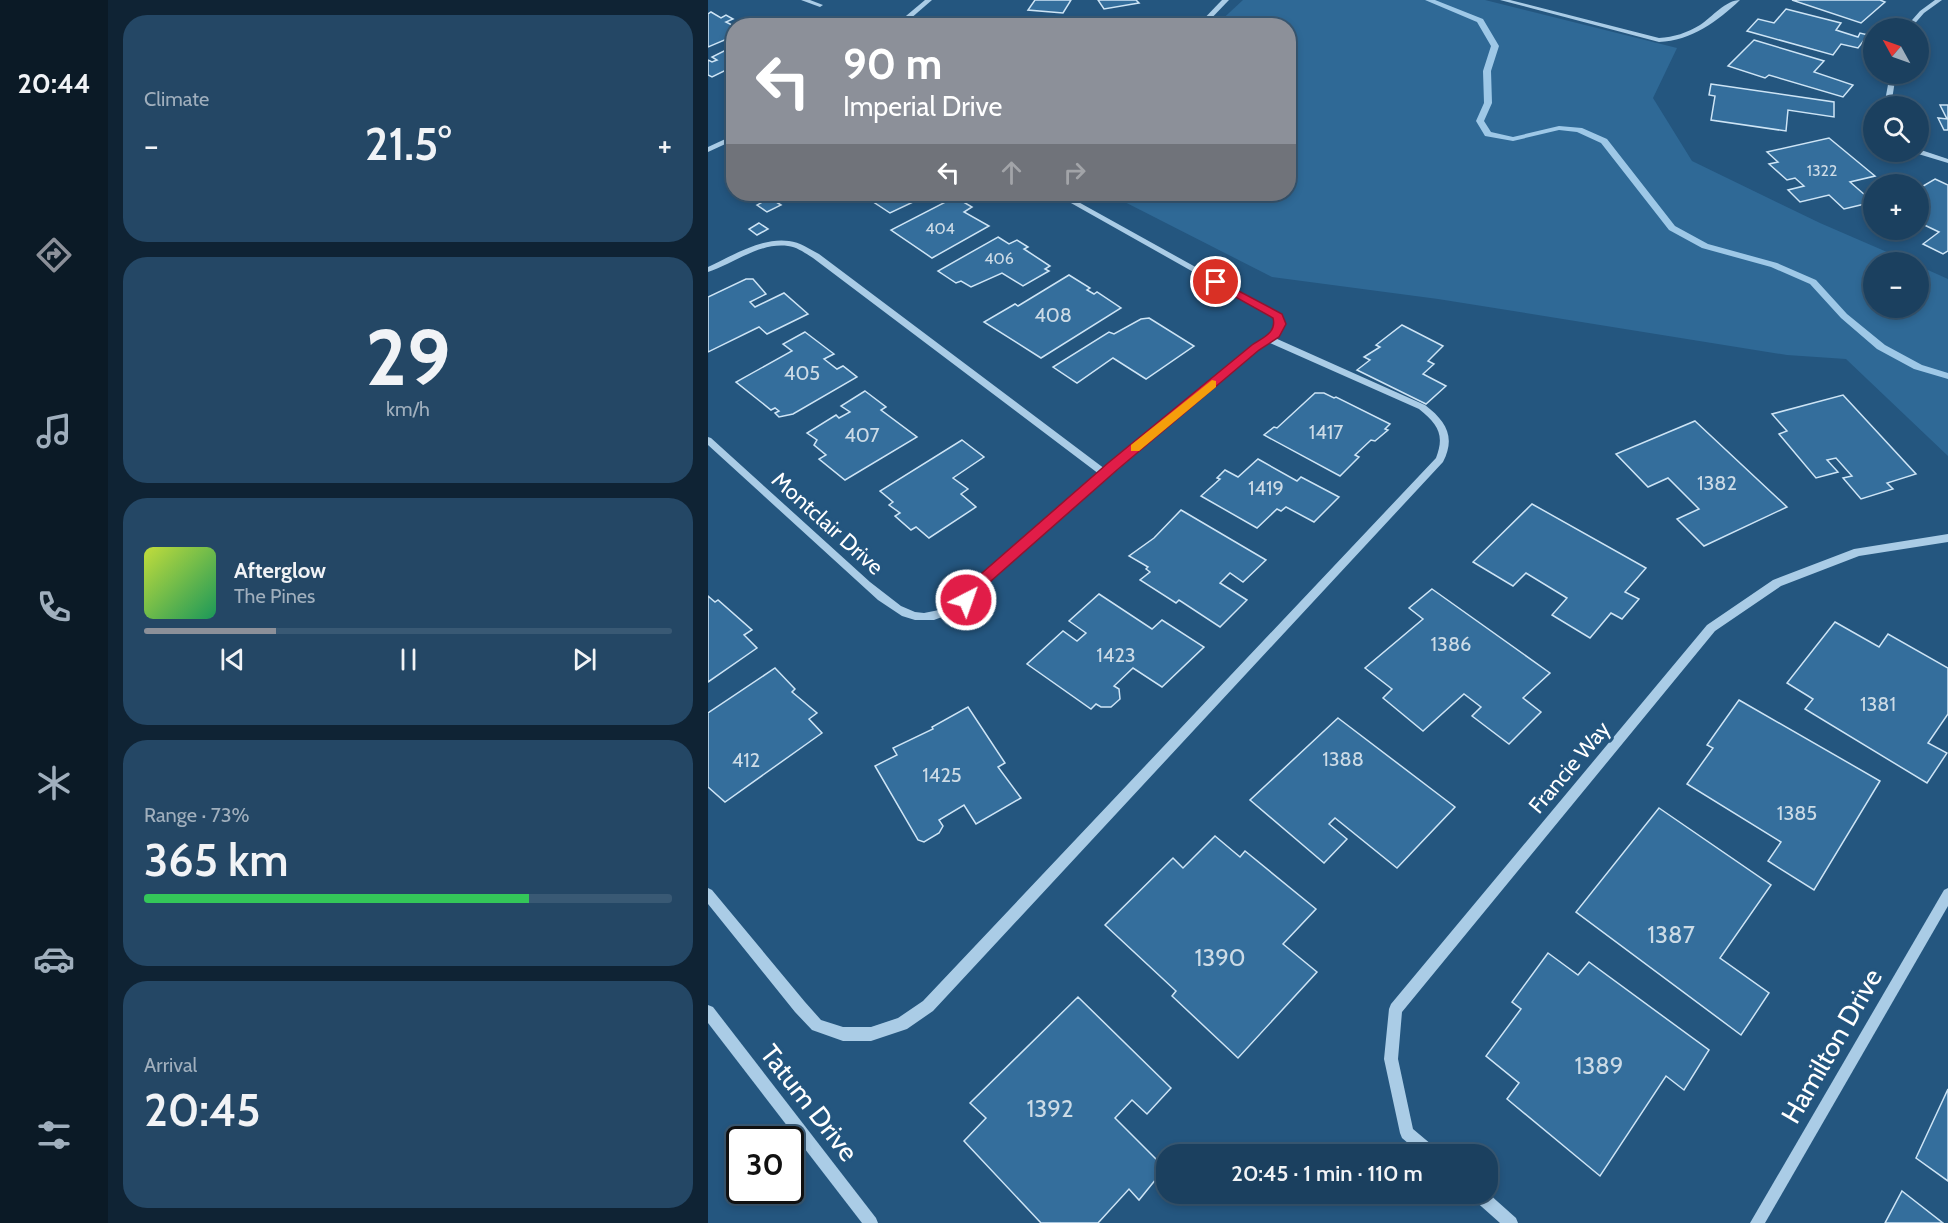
<!DOCTYPE html>
<meta charset="utf-8">
<style>
:root{--surface:#1b405f;--page:#244765;--text:#f1f3f6;--muted:#a0afbd;--line:#395974;--accent:#8c9099}
body{margin:0;font-family:Cabin,sans-serif;background:var(--page);color:var(--text);height:100vh;display:flex;flex-direction:column;font-size:22px;white-space:nowrap}
*{box-sizing:border-box;margin:0}
p{font-size:20px;color:var(--muted)}
.icon{flex:none;width:33px;height:33px;fill:none;stroke:currentColor;stroke-width:2;stroke-linecap:round;stroke-linejoin:round}
.map{position:relative;flex:1;overflow:hidden}
.side{display:flex;flex-direction:column;gap:15px;padding:15px;background:#0f2334;width:600px}
.side>*{flex:none}
.banner{position:absolute;left:18px;top:18px;width:570px;height:183px;border-radius:24px;box-shadow:0 3px 9px #0003,0 0 0 2px var(--line);background:#8c9099;color:#fff;overflow:hidden}
.needle{width:39px;rotate:310deg}
.controls{position:absolute;left:1155px;top:18px;display:grid;gap:12px}
.controls a{display:grid;place-items:center;width:66px;height:66px;border-radius:50%;background:var(--surface);box-shadow:0 3px 9px #0003,0 0 0 2px var(--line);font-size:30px}
.speed{position:absolute;left:18px;top:1126px;display:flex;gap:12px;font-size:30px;font-weight:700;text-align:center}
.speed>*{display:grid;place-content:center;width:78px;height:78px;border-radius:50%;background:var(--surface);box-shadow:0 3px 9px #0003,0 0 0 2px var(--line);line-height:1}
.speed .limit{border:3px solid #111;border-radius:9px;background:#fff;color:#111}
.pin{position:absolute;display:grid;place-items:center;width:51px;height:51px;color:#fff;margin:-26px;border:3px solid #fff;border-radius:50%;box-shadow:0 2px 6px #0007}
.me{position:absolute;width:66px;margin:-33px;rotate:41deg;stroke-linejoin:round;filter:drop-shadow(0 0 4px #0008)}
.turn{display:flex;align-items:center;gap:21px;height:126px;padding:0 18px;font-size:27px}
.turn .icon{width:78px;height:78px;stroke-width:2.5}
.turn b{display:block;font-size:42px;line-height:51px}
.lanes{display:flex;align-items:center;height:57px;padding:0 18px;background:#0003;justify-content:center;gap:30px;direction:ltr}
.lanes .off{opacity:.35}
.big{font-size:45px;font-weight:600;line-height:1.1}
.side .tile{flex:1;display:flex;flex-direction:column;justify-content:center;gap:9px;min-width:0;padding:0 21px;border-radius:24px;background:var(--page)}
.side .dial{align-items:center;gap:0}
.dial b{font-size:78px;line-height:1}
.song{display:flex;align-items:center;gap:18px}
.cover{width:72px;height:72px;border-radius:9px;background:linear-gradient(135deg,hsl(70 70% 55%),hsl(150 70% 35%))}
.played{height:6px;border-radius:3px;background:linear-gradient(90deg,var(--accent) 25%,var(--line) 25%)}
.keys{display:flex;justify-content:space-around;direction:ltr}
.heat{display:flex;justify-content:space-between;align-items:center;font-size:33px;direction:ltr}
.charge{height:9px;border-radius:4px;background:linear-gradient(90deg,#34c759 73%,var(--line) 0)}
.trip{position:absolute;left:448px;top:1144px;width:342px;height:60px;border-radius:24px;background:var(--surface);box-shadow:0 3px 9px #0003,0 0 0 2px var(--line);font-weight:600;line-height:60px;text-align:center}
main{display:flex;flex:1;min-height:0}
.dock{display:flex;flex-direction:column;width:108px;justify-content:space-around;align-items:center;background:#0b1a26;color:var(--muted)}
.dock .icon{width:42px;height:42px}
.dock .on{color:var(--accent)}
.dock b{font-size:27px;color:var(--text)}
.map>svg:first-child{display:block}
.green{fill:#2f6996}
.lines{fill:none;stroke-linecap:round;stroke-linejoin:round}
.stream{fill:#9ec8e7;fill-rule:evenodd}
.building{fill:#346e9c;stroke:#cde4f5;stroke-width:1.5}
.path{stroke:#aacce6;stroke-width:2;stroke-dasharray:2 3;stroke-linecap:butt}
.minor{fill:#aacce6;fill-rule:evenodd}
.route{fill:#e11d48;stroke:#92132f;stroke-width:1.5}
.slow{fill:#f59e0b}
.labels{text-anchor:middle;stroke-width:6;stroke-linejoin:round;paint-order:stroke}
.far-number-label{font-size:16px;fill:#ccdbe6}
.number-label{font-size:20px;fill:#ccdbe6}
.street-label{font-size:22px;fill:#fff;stroke:#24567f}
.near-number-label{font-size:24px;fill:#ccdbe6}
.near-street-label{font-size:27px;fill:#fff;stroke:#24567f}
</style>
<main>
<nav class="dock">
<b>20:44</b>
<svg class="icon on" aria-label="directions" viewBox="0 0 24 24"><path d="M12 3l9 9-9 9-9-9zM9 14v-3h6M13 9l2 2-2 2"/></svg>
<svg class="icon" aria-label="music" viewBox="0 0 24 24"><path d="M9 18V5l10-2v13"/><circle cx="6" cy="18" r="3"/><circle cx="16" cy="16" r="3"/></svg>
<svg class="icon" aria-label="phone" viewBox="0 0 24 24"><path d="M5 4h4l2 5-3 2q2 4 5 5l2-3 5 2v4C11 20 4 13 5 4z"/></svg>
<svg class="icon" aria-label="climate" viewBox="0 0 24 24"><path d="M12 3v18M4 7l16 10M4 17L20 7"/></svg>
<svg class="icon" aria-label="car" viewBox="0 0 24 24"><path d="M5 17H2v-5l4-1 3-4h7l3 4 3 1v5h-3M9 17h6M6 11h13"/><circle cx="7" cy="17" r="2"/><circle cx="17" cy="17" r="2"/></svg>
<svg class="icon" aria-label="filters" viewBox="0 0 24 24"><path d="M4 7h16M4 17h16"/><circle cx="9" cy="7" r="2"/><circle cx="15" cy="17" r="2"/></svg>
</nav>
<section class="side">
<div class="tile"><p>Climate</p>
<div class="heat"><a>−</a><b class="big">21.5°</b><a>+</a></div>
</div>
<div class="tile dial"><b>29</b><p>km/h</p></div>
<div class="tile">
<div class="song"><i class="cover"></i><div><b>Afterglow</b><p>The Pines</p></div></div>
<div class="played"></div>
<div class="keys"><svg class="icon" aria-label="previous" viewBox="0 0 24 24"><path d="M18 5L8 12l10 7zM5 5v14"/></svg><svg class="icon" aria-label="pause" viewBox="0 0 24 24"><path d="M8 5v14M16 5v14"/></svg><svg class="icon" aria-label="next" viewBox="0 0 24 24"><path d="M6 5l10 7-10 7zM19 5v14"/></svg></div>
</div>
<div class="tile"><p>Range · 73%</p><b class="big">365 km</b><div class="charge"></div></div>
<div class="tile"><p>Arrival</p><b class="big">20:45</b></div>
</section>
<div class="map">
<svg width="1240" height="1223" viewBox="0 0 1240 1223">
<rect width="100%" height="100%" fill="#24567f"/>
<polygon class="green" points="535,0 777,0 969,48 945,98 984,161 1112,223 1202,262 1166,262 1166,308 1210,308 1211,266 1240,279 1240,456 1138,359 1079,355 730,299 564,277 401,194 580,194 580,26 508,25"/>
<g class="lines">
<polygon class="stream" points="717,0 727,0 775,19 791,46 783,71 784,103 776,121 783,132 805,137 851,126 874,128 899,139 967,226 1000,244 1069,263 1108,280 1139,314 1177,345 1214,365 1240,373 1240,379 1206,369 1169,349 1133,318 1102,284 1063,267 994,248 961,230 893,143 869,132 851,130 805,141 777,136 768,121 776,103 775,71 783,46 769,22"/>
</g>
<g class="building">
<polygon points="327,0 363,0 355,13 320,10"/>
<polygon points="390,0 428,0 431,3 396,9"/>
<polygon points="1084,0 1172,0 1177,2 1153,23"/>
<polygon points="1078,9 1133,23 1128,30 1150,37 1152,33 1160,35 1150,48 1133,44 1125,55 1039,31 1050,19 1066,23"/>
<polygon points="3,12 13,18 18,15 25,19 18,22 26,26 26,36 0,47 0,14"/>
<polygon points="1046,40 1116,61 1106,72 1145,85 1135,97 1061,75 1057,78 1020,66"/>
<polygon points="26,46 26,72 18,70 4,77 0,75 0,60 4,62 9,60 4,57"/>
<polygon points="1003,84 1126,102 1126,117 1080,110 1078,131 1003,120 1007,96 1001,95"/>
<polygon points="1232,105 1240,105 1240,130 1236,130 1230,118 1239,119"/>
<polygon points="1121,138 1167,176 1142,182 1165,202 1136,209 1121,195 1092,202 1080,190 1096,186 1087,178 1079,180 1061,164 1070,162 1059,152"/>
<polygon points="1227,179 1240,185 1240,251 1235,254 1215,244 1231,232 1210,222 1210,189"/>
<polygon points="179,194 222,194 182,213 164,201"/>
<polygon points="247,197 264,207 256,212 281,226 224,258 183,230"/>
<polygon points="62,198 73,205 59,212 49,205"/>
<polygon points="51,223 60,229 49,235 41,229"/>
<polygon points="290,237 301,244 309,240 320,247 316,249 342,266 337,269 341,271 315,286 294,273 263,287 253,281 248,283 230,271"/>
<polygon points="361,275 382,288 379,290 386,294 389,292 413,308 333,358 276,322 307,304 310,306"/>
<polygon points="38,279 45,279 58,294 42,302 47,307 76,293 100,314 59,334 51,327 0,352 0,297"/>
<polygon points="441,318 486,346 438,379 405,358 369,383 345,367 401,332 406,334 433,319"/>
<polygon points="694,325 735,346 720,361 726,364 715,374 738,386 718,404 649,370 662,360 656,357 672,347 668,345"/>
<polygon points="97,332 126,354 116,359 129,369 135,366 149,377 85,414 71,417 67,413 71,411 67,408 63,410 28,382 84,351 75,344"/>
<polygon points="157,391 178,407 173,410 209,437 137,480 111,459 118,455 106,445 109,440 99,433 128,415 131,418 142,412 133,406"/>
<polygon points="607,393 616,393 626,398 628,397 682,424 677,429 680,430 667,441 663,440 647,455 651,457 632,476 556,435 566,427 569,428"/>
<polygon points="1135,395 1208,474 1179,483 1185,489 1153,499 1135,478 1144,476 1128,458 1119,460 1130,472 1108,478 1071,434 1079,431 1064,414"/>
<polygon points="987,421 1079,507 996,546 969,519 991,509 960,478 940,487 908,454"/>
<polygon points="254,440 276,457 245,478 260,489 253,494 268,507 221,538 208,527 203,530 187,516 192,513 181,505 185,502 172,491"/>
<polygon points="550,459 589,481 593,477 631,497 606,522 578,507 573,511 569,509 549,528 493,496 512,479 509,478 517,470 530,477"/>
<polygon points="824,504 938,568 917,592 931,599 914,619 903,613 882,638 844,615 859,598 818,573 805,586 765,562"/>
<polygon points="473,510 558,560 535,582 522,573 512,583 539,600 512,627 471,600 468,603 432,580 442,572 438,569 440,567 421,556 446,538"/>
<polygon points="724,589 842,673 815,698 833,712 801,744 764,716 773,707 756,694 715,731 675,698 684,689 657,668 715,619 701,608"/>
<polygon points="391,594 444,629 454,620 496,647 454,687 425,668 406,686 411,689 412,699 403,707 393,707 388,704 383,709 319,664 355,631 369,641 378,633 361,621"/>
<polygon points="0,596 7,602 10,600 44,630 36,635 49,648 0,682"/>
<polygon points="1127,622 1171,647 1180,634 1240,668 1240,714 1220,743 1239,753 1219,783 1097,709 1105,699 1079,683"/>
<polygon points="67,668 87,689 84,692 109,713 101,719 114,733 17,802 0,787 0,713"/>
<polygon points="1031,700 1172,781 1106,890 1060,861 1073,842 979,784 1005,748 999,745"/>
<polygon points="260,707 297,763 290,767 313,798 268,824 256,805 231,820 235,826 231,833 216,842 210,840 167,766 189,755 185,748 225,729 224,727"/>
<polygon points="630,718 747,807 689,868 627,818 621,824 639,839 616,863 542,800"/>
<polygon points="951,808 1063,885 1012,958 1061,993 1033,1035 868,912"/>
<polygon points="507,836 532,857 537,851 608,909 575,944 609,972 530,1058 464,996 468,991 397,925 465,858 475,868"/>
<polygon points="840,953 870,975 881,962 1001,1050 976,1090 958,1076 892,1176 799,1099 811,1083 778,1056 813,1009 804,1002"/>
<polygon points="370,997 463,1088 439,1114 424,1100 407,1118 457,1168 431,1200 421,1189 390,1223 333,1223 256,1141 278,1118 262,1103"/>
<polygon points="1240,1089 1240,1181 1208,1158"/>
<polygon points="1194,1191 1235,1223 1177,1223"/>
</g>
<g class="lines">
<polyline class="path" points="158,26 166,20"/>
<g class="minor">
<polygon points="93,0 102,0 115,5 112,7"/>
<polygon points="217,0 224,0 194,26 186,26"/>
<polygon points="514,0 521,0 496,26 489,26"/>
<path d="M792,0H802L951,38C966,37 979,33 992,25C1004,17 1018,0 1032,0C1010,21 983,41 951,42Z"/>
<polygon points="1227,0 1234,0 1216,13 1203,28 1197,28 1212,11"/>
<polygon points="1182,74 1188,74 1183,106 1176,106"/>
<polygon points="26,135 26,140 0,152 0,147"/>
<polygon points="1210,149 1240,159 1240,163 1207,153 1210,152"/>
<path d="M347,194H356L574,315L575,327L567,338L717,405C738,421 748,437 735,462L225,1011L199,1029L163,1041H135L104,1030L87,1012L0,904V888L4,890L97,1002L113,1020L135,1027H163L190,1018L215,1001L728,458C737,435 730,424 711,409L562,343L550,350L305,559L260,603L247,612L226,620H207L194,616L170,600L0,445V437L3,438L162,582L193,606L207,612L216,613L231,610L246,602L293,558L391,474L105,258C97,253 89,247 80,246C52,242 25,264 0,272V267C24,256 54,237 81,241C92,242 101,249 111,254L397,469L544,346C556,339 567,333 567,318Z"/>
<polygon points="1240,534 1240,542 1151,556 1073,586 1007,631 694,1012 690,1059 705,1129 730,1150 732,1155 714,1155 694,1138 692,1133 676,1059 681,1009 683,1004 999,625 1065,580 1146,549"/>
<polygon points="1240,888 1240,906 1057,1223 1042,1223 1236,890"/>
<polygon points="0,1005 5,1007 168,1218 170,1223 154,1223 0,1023"/>
<polygon points="780,1193 808,1218 810,1223 792,1223 765,1199 763,1194"/>
</g>
</g>
<path class="route" d="M508,279L574,314L578,324L571,337L551,350L409,470L283,581L263,604H253L251,600L253,597L274,573L400,463L544,345C554,338 569,333 565,318L504,284L502,282Z"/>
<polygon class="slow" points="504,380 508,381 508,387 431,451 423,451 423,445"/>
<g class="labels">
<g class="far-number-label">
<text x="1114" y="176">1322</text>
<text x="232" y="234">404</text>
<text x="291" y="264">406</text>
</g>
<g class="number-label">
<text x="345" y="322">408</text>
<text x="94" y="380">405</text>
<text x="618" y="439">1417</text>
<text x="154" y="442">407</text>
<text x="1009" y="490">1382</text>
<text x="558" y="495">1419</text>
<text x="743" y="651">1386</text>
<text x="408" y="662">1423</text>
<text x="1170" y="711">1381</text>
<text x="635" y="766">1388</text>
<text x="38" y="767">412</text>
<text x="234" y="782">1425</text>
<text x="1089" y="820">1385</text>
</g>
<g class="street-label">
<text transform="translate(120 523) rotate(42)" y="8">Montclair Drive</text>
<text transform="translate(861 767) rotate(-50)" y="8">Francie Way</text>
</g>
<g class="near-number-label">
<text x="963" y="943">1387</text>
<text x="512" y="966">1390</text>
<text x="891" y="1074">1389</text>
<text x="342" y="1117">1392</text>
</g>
<g class="near-street-label">
<text transform="translate(1124 1046) rotate(-60)" y="9">Hamilton Drive</text>
<text transform="translate(101 1103) rotate(52)" y="9">Tatum Drive</text>
</g>
</g>
</svg>
<div class="controls">
<a><svg class="needle" viewBox="-14 -14 28 28"><path d="M0-13l5 13h-10z" fill="#e53935"/><path d="M0 13l5-13h-10z" fill="#a0afbd"/></svg></a>
<a><svg class="icon" aria-label="search" viewBox="0 0 24 24"><circle cx="10" cy="10" r="6"/><path d="M15 15l6 6"/></svg></a>
<a>+</a>
<a>−</a>
</div>
<div class="speed"><div class="limit">30</div></div>
<div class="pin" style="left:508px;top:282px;background:#d93025"><svg class="icon" aria-label="arrive" viewBox="0 0 24 24"><path d="M6 21V4h12l-3 4 3 4H6"/></svg></div>
<svg class="me" style="left:258px;top:600px" viewBox="-20 -20 40 40"><circle r="17" fill="#e11d48" stroke="#fff" stroke-width="3"/><path d="M0-11L8 9 0 5-8 9z" fill="#fff"/></svg>
<div class="trip">20:45 · 1 min · 110 m</div>
<div class="banner">
<div class="turn"><svg class="icon" aria-label="left" viewBox="0 0 24 24"><path d="M17 20v-9H6M10 6l-5 5 5 5"/></svg><div><b>90 m</b>Imperial Drive</div></div>
<div class="lanes"><svg class="icon" aria-label="left" viewBox="0 0 24 24"><path d="M17 20v-9H6M10 6l-5 5 5 5"/></svg><svg class="icon off" aria-label="ahead" viewBox="0 0 24 24"><path d="M12 20V5M6 11l6-6 6 6"/></svg><svg class="icon off" aria-label="right" viewBox="0 0 24 24"><path d="M7 20v-9h11M14 6l5 5-5 5"/></svg></div>
</div>
</div>
</main>
